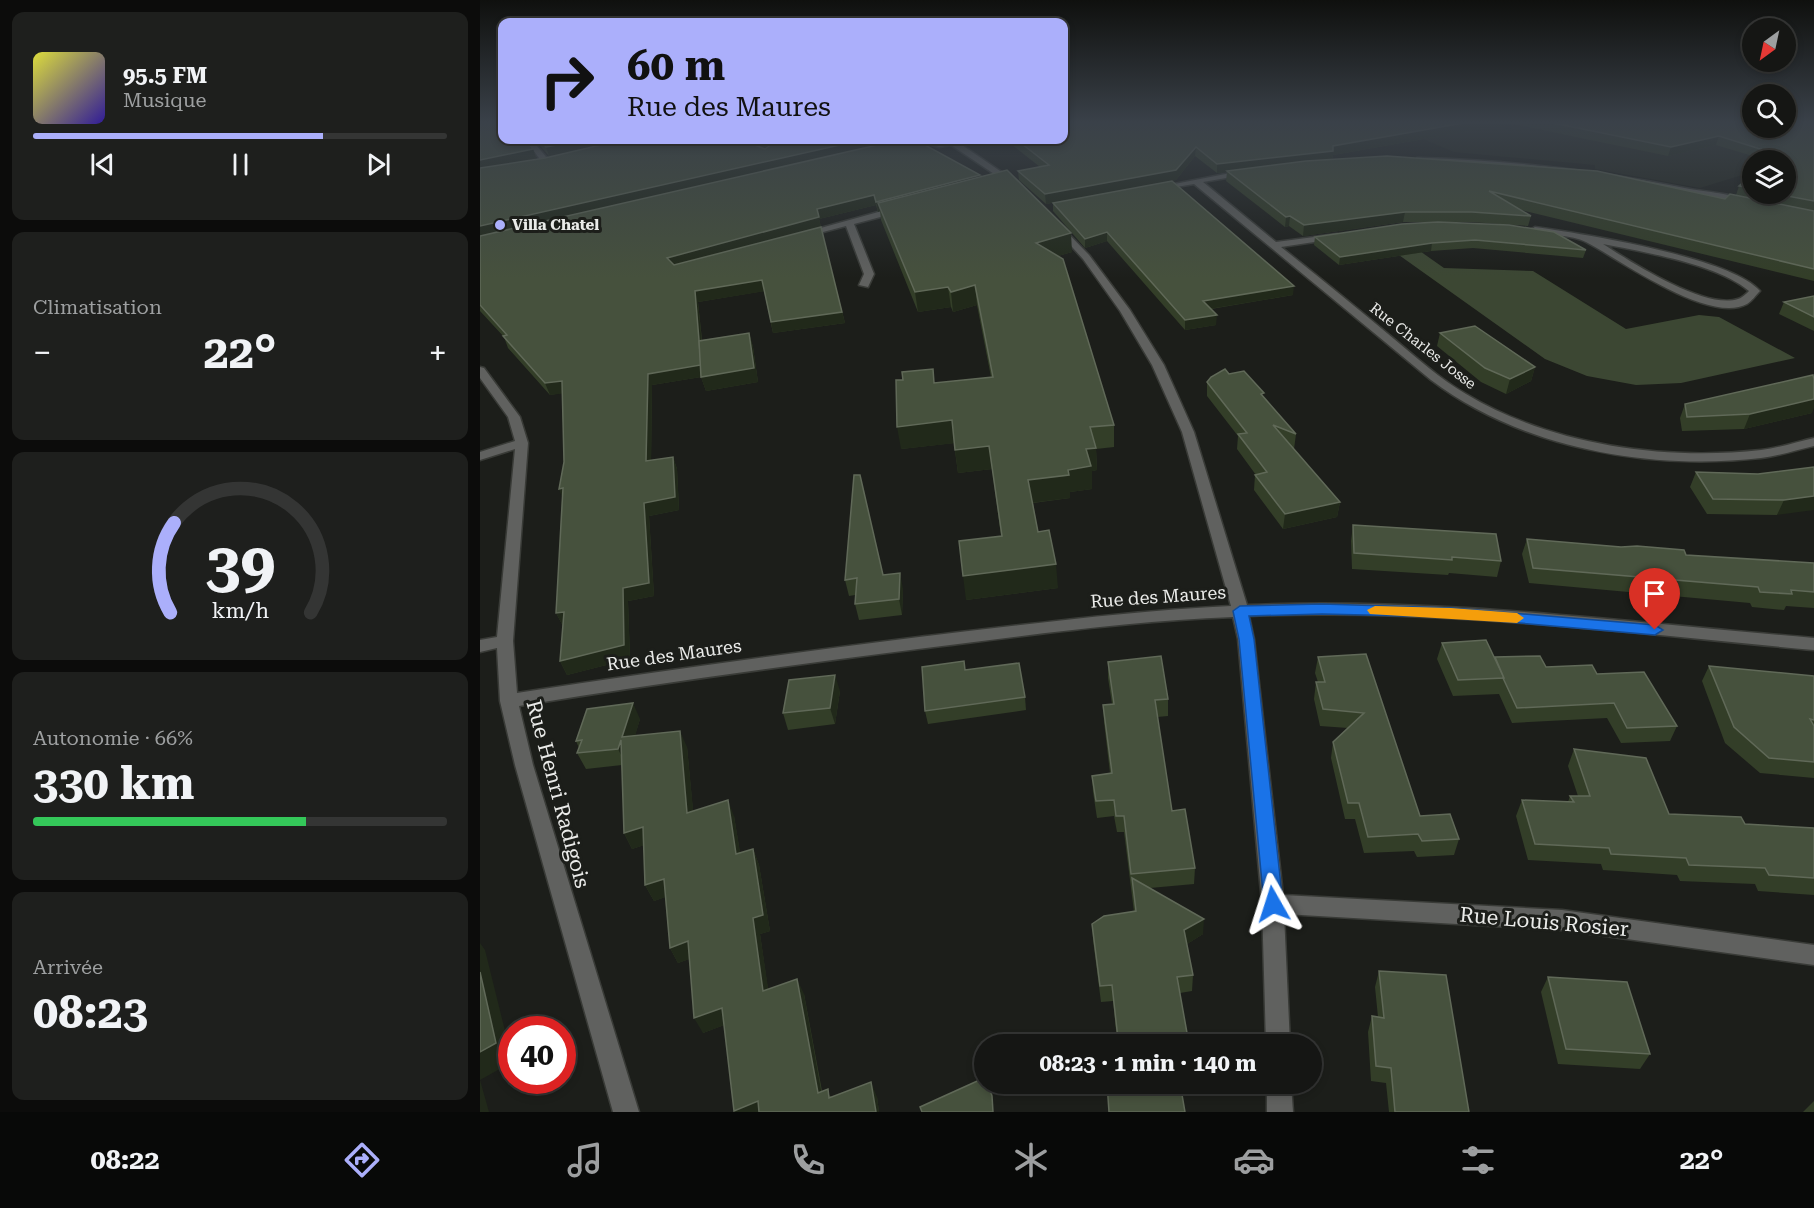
<!DOCTYPE html>
<html lang="fr">
<meta charset="utf-8">
<style>
:root{--surface:#151614;--page:#1e1f1d;--text:#f1f3f6;--muted:#9d9fa0;--line:#343534;--accent:#abaffb}
body{margin:0;font-family:"Roboto Serif",serif;background:var(--page);color:var(--text);height:100vh;display:flex;flex-direction:column;font-size:22px;white-space:nowrap}
*{box-sizing:border-box;margin:0}
p{font-size:20px;color:var(--muted)}
.icon{flex:none;width:33px;height:33px;fill:none;stroke:currentColor;stroke-width:2;stroke-linecap:round;stroke-linejoin:round}
.map{position:relative;flex:1;overflow:hidden}
.details{display:flex;flex-direction:column;gap:12px;padding:12px;background:#0c0c0b;width:480px}
.details>*{flex:none}
.guide{position:absolute;left:18px;top:18px;width:570px;height:126px;border-radius:12px;box-shadow:0 3px 9px #0003,0 0 0 2px var(--line);background:#abaffb;color:#111;overflow:hidden}
.needle{width:39px;rotate:213deg}
.buttons{position:absolute;left:1262px;top:18px;display:grid;gap:12px}
.buttons a{display:grid;place-items:center;width:54px;height:54px;border-radius:50%;background:var(--surface);box-shadow:0 3px 9px #0003,0 0 0 2px var(--line);font-size:30px}
.speed{position:absolute;left:18px;top:1016px;display:flex;gap:12px;font-size:30px;font-weight:700;text-align:center}
.speed>*{display:grid;place-content:center;width:78px;height:78px;border-radius:50%;background:var(--surface);box-shadow:0 3px 9px #0003,0 0 0 2px var(--line);line-height:1}
.speed .limit{border:9px solid #d22;background:#fff;color:#111}
.pin{position:absolute;display:grid;place-items:center;width:51px;height:51px;color:#fff;margin:-62px -26px;border-radius:50% 50% 50% 0;rotate:-45deg;box-shadow:0 0 6px #0007}
.pin .icon{rotate:45deg}
.me{position:absolute;width:66px;margin:-33px;rotate:354deg;stroke-linejoin:round;filter:drop-shadow(0 0 4px #0008)}
.turn{display:flex;align-items:center;gap:21px;height:126px;padding:0 30px;font-size:27px}
.turn .icon{width:78px;height:78px;stroke-width:2.5}
.turn b{display:block;font-size:42px;line-height:51px}
.big{font-size:45px;font-weight:700;line-height:1.1}
.details .tile{flex:1;display:flex;flex-direction:column;justify-content:center;gap:9px;min-width:0;padding:0 21px;border-radius:12px;background:var(--page)}
.details .dial{align-items:center;gap:0}
.dial svg{height:156px;overflow:visible;fill:none;stroke:var(--line);stroke-width:7;stroke-linecap:round;text-anchor:middle}
.dial text{fill:var(--text);stroke:none}
.song{display:flex;align-items:center;gap:18px}
.cover{width:72px;height:72px;border-radius:9px;background:linear-gradient(135deg,hsl(60 70% 55%),hsl(250 70% 35%))}
.played{height:6px;border-radius:3px;background:linear-gradient(90deg,var(--accent) 70%,var(--line) 70%)}
.keys{display:flex;justify-content:space-around;direction:ltr}
.heat{display:flex;justify-content:space-between;align-items:center;font-size:33px;direction:ltr}
.charge{height:9px;border-radius:4px;background:linear-gradient(90deg,#34c759 66%,var(--line) 0)}
.trip{position:absolute;left:494px;top:1034px;width:348px;height:60px;border-radius:30px;background:var(--surface);box-shadow:0 3px 9px #0003,0 0 0 2px var(--line);font-weight:700;line-height:60px;text-align:center}
.tab-bar{display:flex;height:96px;justify-content:space-around;align-items:center;background:#080908;color:var(--muted)}
.tab-bar .icon{width:42px;height:42px}
.tab-bar .selected{color:var(--accent)}
.tab-bar b{font-size:27px;color:var(--text)}
main{display:flex;flex:1;min-height:0}
.map>svg:first-child{display:block}
.built{fill:#242820}
.green{fill:#3c4733}
.lines{fill:none;stroke-linecap:round;stroke-linejoin:round}
.minor-casing{stroke:#393b37;stroke-width:3}
.minor{fill:#60615f;fill-rule:evenodd}
.wall{fill:#333e28}
.shaded-wall{fill:#21291a}
.building{fill:#46513d;stroke:#606958;stroke-width:1.5}
.route{fill:#1a73e8;stroke:#114b97;stroke-width:1.5}
.slow{fill:#f59e0b}
.poi-dot{fill:#abaffb;stroke:#1c1e1a;stroke-width:2}
.labels{text-anchor:middle;stroke-width:6;stroke-linejoin:round;paint-order:stroke}
.far-poi-label{font-size:15px;font-weight:bold;fill:#eaebe9;stroke:#1c1e1a;text-anchor:start}
.far-street-label{font-size:15px;fill:#eaebe9;stroke:#1c1e1a}
.street-label{font-size:18px;fill:#eaebe9;stroke:#1c1e1a}
.near-street-label{font-size:21px;fill:#eaebe9;stroke:#1c1e1a}
</style>
<main>
<section class="details">
<div class="tile">
<div class="song"><i class="cover"></i><div><b>95.5 FM</b><p>Musique</p></div></div>
<div class="played"></div>
<div class="keys"><svg class="icon" aria-label="previous" viewBox="0 0 24 24"><path d="M18 5L8 12l10 7zM5 5v14"/></svg><svg class="icon" aria-label="pause" viewBox="0 0 24 24"><path d="M8 5v14M16 5v14"/></svg><svg class="icon" aria-label="next" viewBox="0 0 24 24"><path d="M6 5l10 7-10 7zM19 5v14"/></svg></div>
</div>
<div class="tile"><p>Climatisation</p>
<div class="heat"><a>−</a><b class="big">22°</b><a>+</a></div>
</div>
<div class="tile dial"><svg viewBox="0 0 100 80">
<path d="M14 69A42 42 0 1 1 86 69"/>
<path d="M14 69A42 42 0 0 1 16 23" stroke="#abaffb"/>
<text x="50" y="56" font-size="32" font-weight="700">39</text>
<text x="50" y="72" font-size="11">km/h</text>
</svg></div>
<div class="tile"><p>Autonomie · 66%</p><b class="big">330 km</b><div class="charge"></div></div>
<div class="tile"><p>Arrivée</p><b class="big">08:23</b></div>
</section>
<div class="map">
<svg width="1334" height="1112" viewBox="0 0 1334 1112">
<rect width="100%" height="100%" fill="#1c1e1a"/>
<polygon class="built" points="1068,122 1270,122 1272,128 1334,154 1305,160 1272,160 1272,172 1220,188 1115,169 1115,165 974,152 943,139 1014,123 1027,129"/>
<polygon class="green" points="917,235 964,268 1053,271 1146,329 1219,315 1239,317 1315,358 1201,383 1156,385 1107,376 1065,359 895,238"/>
<g class="lines">
<defs>
<g id="minor">
<polygon points="1019,122 1046,122 1043,124"/>
<polygon points="46,140 52,140 71,163 70,165 64,165"/>
<polygon points="433,140 459,143 486,140 479,143 539,184 532,186 471,145 459,147"/>
<path d="M940,158C1031,160 1120,171 1210,189C1226,192 1253,193 1267,202L1263,205L1103,175L1022,166L937,162V158Z"/>
<path d="M766,170L770,172L769,174L723,182L796,242L857,234L859,236L854,239L801,247C839,277 877,308 914,339C937,358 960,379 986,394C1071,445 1184,461 1281,450C1299,448 1316,442 1334,438V446C1316,450 1299,456 1281,458C1170,471 1041,448 951,380L714,184L678,190L674,188Z"/>
<polygon points="420,206 424,209 423,211 374,224 394,274 388,287 379,285 384,274 366,226 324,237 319,234"/>
<path d="M578,223L609,255L650,310L684,365L714,432L767,605C957,597 1146,622 1334,638V650C1147,633 958,608 769,616L774,639L803,895L1082,910L1334,945V965L1082,930L804,914L810,1044H786L782,904L758,639L753,617C648,621 543,636 438,649C305,666 172,684 39,706L53,765L159,1112H133L35,765L20,701L17,648L0,652V640L17,637L35,449L0,460V452L35,441L28,417L0,378V367L4,368L40,417L48,443L33,641L37,693C171,672 305,654 439,637C543,625 647,611 751,606L702,432L672,365L640,311L603,259L573,226Z"/>
<path d="M1055,227C1104,234 1250,257 1280,291C1276,295 1272,301 1267,304C1229,325 1139,259 1106,242C1091,234 1069,236 1052,232L1050,230ZM1123,244C1164,252 1237,264 1269,291C1266,294 1262,298 1258,299C1225,310 1151,262 1123,244Z"/>
<polygon points="787,1083 811,1083 813,1112 787,1112"/>
</g>
</defs>
<use href="#minor" class="minor-casing"/>
<use href="#minor" class="minor"/>
</g>
<g class="wall">
<polygon points="0,122 53,149 56,158 42,161 65,158 95,151 69,156 55,140 262,140 285,149 265,140 436,140 500,177 592,252 578,256 634,425 634,447 616,449 617,470 612,471 612,489 590,492 590,498 553,503 558,532 578,588 486,600 521,536 512,469 478,473 474,443 421,449 455,383 511,377 497,305 473,312 471,307 438,312 401,220 400,211 398,212 396,205 339,219 365,323 293,333 284,291 218,302 222,340 269,333 273,347 278,382 226,391 221,377 172,385 171,460 193,457 197,469 199,510 169,516 174,596 148,601 150,659 87,675 80,661 83,626 76,613 84,462 82,393 70,395 28,348 24,337 0,311"/>
<polygon points="584,122 1023,122 1023,125 853,155 852,160 1245,199 1256,195 1259,186 1272,174 1272,194 1305,194 1305,160 1286,160 1236,145 1188,156 1043,126 1044,122 1334,122 1334,281 1037,209 1051,216 1048,226 990,222 923,222 823,236 809,226 805,227 746,181 747,172 737,173 715,156 696,180 566,204 539,180 538,171 560,167 526,140 584,140"/>
<polygon points="573,203 813,295 731,309 736,325 705,330 627,241 605,248 573,211"/>
<polygon points="922,224 1106,250 1103,258 993,248 951,251 859,265 834,245 835,237"/>
<polygon points="1334,296 1334,331 1299,314 1304,302"/>
<polygon points="960,333 1055,367 1051,381 1026,394 1001,382 957,346"/>
<polygon points="749,374 784,398 816,434 814,449 860,502 857,517 803,529 774,490 775,475 776,475 757,449 758,436 727,396 727,382"/>
<polygon points="1205,404 1332,413 1264,429 1202,431 1200,418"/>
<polygon points="1334,467 1297,515 1227,514 1210,487 1216,472 1278,474"/>
<polygon points="873,525 1021,561 1017,577 969,573 968,575 872,569 871,541"/>
<polygon points="1047,539 1206,555 1334,563 1334,608 1306,606 1304,610 1272,607 1270,603 1049,583 1042,554"/>
<polygon points="403,575 423,589 422,615 379,620 375,604 375,595 369,596 365,580"/>
<polygon points="962,643 1015,658 1066,667 1117,674 1197,726 1190,741 1141,743 1127,718 1032,723 1019,694 973,696 957,659"/>
<polygon points="886,654 940,816 979,839 974,855 937,857 934,851 884,853 875,819 865,819 851,758 853,742 868,728 840,726 834,699 836,682 838,682 835,673 838,657"/>
<polygon points="628,662 688,699 688,716 677,717 692,811 715,868 714,884 670,888 723,934 707,944 713,975 712,991 700,993 637,1040 633,1001 621,1002 613,940 612,924 654,912 644,832 637,832 634,816 617,818 613,792 612,776 630,773 624,722 623,705 632,704 628,678"/>
<polygon points="1229,666 1334,676 1334,778 1280,773 1245,743 1222,681"/>
<polygon points="486,670 545,697 546,710 448,724 445,711"/>
<polygon points="360,691 355,724 308,730 303,713"/>
<polygon points="160,719 155,735 207,747 213,811 254,816 260,853 273,849 279,865 290,931 280,934 288,990 324,994 342,1091 352,1097 397,1097 399,1112 255,1112 244,1025 223,1033 209,959 198,963 190,948 185,897 174,901 165,885 164,845 152,849 144,833 142,765 106,769 97,753 99,748 96,741"/>
<polygon points="1094,749 1189,814 1265,824 1334,828 1334,895 1278,891 1275,884 1200,881 1197,875 1123,870 1121,864 1048,860 1036,816 1042,800 1088,802 1090,796 1098,796 1088,766"/>
<polygon points="899,971 989,1112 909,1112 906,1083 891,1081 888,1032 892,1016 898,1017 895,987"/>
<polygon points="1068,977 1170,1054 1160,1069 1078,1064 1061,992"/>
<polygon points="1334,1101 1334,1112 1323,1112"/>
</g>
<g class="shaded-wall">
<polygon points="989,122 1023,122 1023,125 853,155 852,160 737,173 737,164 853,146"/>
<polygon points="1239,136 1236,145 1188,156 1191,147"/>
<polygon points="105,140 155,140 69,156 66,147"/>
<polygon points="382,140 421,140 0,237 0,226"/>
<polygon points="716,147 715,156 696,180 566,204 565,194"/>
<polygon points="53,149 56,158 0,170 0,160"/>
<polygon points="500,175 501,184 398,203 400,211 398,212 396,202"/>
<polygon points="394,195 396,205 339,219 341,227 190,269 187,258 337,209"/>
<polygon points="925,212 923,222 823,236 824,225"/>
<polygon points="810,216 809,226 805,227 806,217"/>
<polygon points="627,232 627,241 605,248 605,239"/>
<polygon points="591,233 592,252 557,262 556,243"/>
<polygon points="952,243 951,251 859,265 860,257"/>
<polygon points="282,280 285,291 218,302 225,376 269,333 273,347 278,382 226,391 221,377 172,385 171,474 166,461 168,374 215,291"/>
<polygon points="495,285 497,305 473,312 471,292"/>
<polygon points="814,286 813,295 723,310 723,301"/>
<polygon points="468,287 471,307 438,312 435,292"/>
<polygon points="362,312 365,323 293,333 291,322"/>
<polygon points="737,315 736,325 705,330 705,320"/>
<polygon points="1055,367 1051,381 1026,394 1030,379"/>
<polygon points="82,381 87,393 70,395 65,383"/>
<polygon points="1334,399 1334,408 1332,413 1264,429 1270,414"/>
<polygon points="472,420 476,443 421,449 417,427"/>
<polygon points="509,446 512,469 478,473 475,450"/>
<polygon points="616,448 617,470 612,471 612,489 590,492 590,498 550,503 548,480 588,470 606,449"/>
<polygon points="193,457 197,469 199,510 169,516 174,596 148,601 150,659 87,675 80,661 164,503"/>
<polygon points="83,488 84,502 79,489"/>
<polygon points="1334,496 1334,510 1297,515 1304,500"/>
<polygon points="860,502 857,517 803,529 805,514"/>
<polygon points="576,564 578,588 486,600 483,576"/>
<polygon points="420,573 423,589 422,615 419,599"/>
<polygon points="84,612 83,626 76,613"/>
<polygon points="355,675 360,691 355,724 350,708"/>
<polygon points="153,703 160,719 150,753 142,737"/>
<polygon points="200,731 207,747 215,829 207,813"/>
<polygon points="141,740 146,765 138,749"/>
<polygon points="248,800 254,816 263,870 256,854"/>
<polygon points="163,827 171,843 152,849 144,833"/>
<polygon points="273,849 279,865 290,931 280,934 291,1007 283,991 273,918"/>
<polygon points="184,879 192,895 174,901 165,885"/>
<polygon points="724,919 723,934 704,946 704,930"/>
<polygon points="208,941 216,957 198,963 190,948"/>
<polygon points="0,943 5,950 32,1059 32,1062 0,1080 9,1112 0,1112"/>
<polygon points="317,979 324,994 344,1107 338,1093"/>
<polygon points="242,1008 250,1023 223,1033 214,1018"/>
<polygon points="391,1082 397,1097 399,1112 396,1112"/>
<polygon points="278,1101 284,1112 255,1112 254,1111"/>
</g>
<g class="building">
<polygon points="0,122 22,122 22,140 46,140 53,149 0,160"/>
<polygon points="584,122 989,122 853,146 853,151 737,164 716,147 696,170 565,194 538,171 569,165 537,140 584,140"/>
<polygon points="1068,122 1272,122 1272,128 1305,128 1305,122 1334,122 1334,201 1297,194 1305,194 1305,160 1288,160 1296,154 1239,136 1191,147"/>
<polygon points="59,140 105,140 66,147"/>
<polygon points="142,140 262,140 285,149 292,144 282,140 382,140 0,226 0,168 65,158"/>
<polygon points="419,140 436,140 500,175 396,202 394,195 337,209 339,217 187,258 194,265 341,227 362,312 291,322 282,280 215,291 221,365 168,374 166,461 193,457 195,497 164,503 169,583 143,588 144,645 80,661 84,612 76,613 83,488 79,489 84,462 82,381 65,383 23,336 27,335 0,305 0,236"/>
<polygon points="907,156 1117,171 1245,199 1250,194 1334,211 1334,269 1009,191 1051,216 992,212 925,212 824,225 810,216 806,217 747,171 826,161"/>
<polygon points="527,170 591,233 556,243 583,259 634,425 610,427 616,448 606,449 611,466 588,470 589,475 548,480 558,532 569,530 576,564 483,576 479,541 522,536 509,446 475,450 472,420 417,427 416,380 423,380 422,372 453,369 454,383 513,377 495,285 471,292 468,287 435,292 398,203"/>
<polygon points="1272,174 1272,188 1259,186"/>
<polygon points="692,181 814,286 723,301 737,315 705,320 627,232 605,239 573,203"/>
<polygon points="958,222 1029,225 1074,232 1106,250 995,240 952,243 860,257 835,237 922,224"/>
<polygon points="1334,296 1334,317 1304,302"/>
<polygon points="995,326 1055,367 1030,379 1005,368 960,333"/>
<polygon points="269,333 274,368 221,377 219,341"/>
<polygon points="745,369 749,374 764,371 784,393 781,394 816,434 793,425 860,502 805,514 775,475 787,472 758,434 767,433 727,382 731,377"/>
<polygon points="1333,375 1334,379 1334,399 1270,414 1207,417 1205,404"/>
<polygon points="1334,467 1334,496 1304,500 1233,499 1216,472 1278,474"/>
<polygon points="374,475 380,475 403,575 420,573 419,599 375,604 377,578 365,580"/>
<polygon points="873,525 1016,534 1021,561 972,557 972,560 874,553"/>
<polygon points="1047,539 1141,547 1157,546 1204,550 1206,555 1334,563 1334,592 1311,590 1312,594 1280,592 1278,587 1053,568"/>
<polygon points="1006,640 1024,678 978,680 962,643"/>
<polygon points="886,654 940,816 970,814 979,839 942,841 938,834 888,837 879,803 868,803 853,742 884,713 843,709 836,682 845,682 838,657"/>
<polygon points="681,656 688,699 675,700 692,811 705,809 715,868 651,874 644,816 636,816 634,800 616,801 612,776 632,773 623,705 634,704 628,662"/>
<polygon points="1060,656 1066,667 1112,665 1117,674 1164,672 1197,726 1147,728 1134,703 1037,708 1023,678 1024,678 1015,657"/>
<polygon points="484,661 485,670 539,663 545,697 445,711 442,667"/>
<polygon points="1229,666 1334,676 1334,720 1330,719 1334,726 1334,762 1289,758 1254,727"/>
<polygon points="355,675 350,708 303,713 309,680"/>
<polygon points="153,703 142,737 200,731 207,813 248,800 256,854 273,849 283,915 273,918 283,991 317,979 338,1093 348,1089 349,1098 391,1082 396,1112 279,1112 278,1101 254,1111 242,1008 214,1018 208,941 190,948 184,879 165,885 163,827 144,833 141,740 138,749 97,753 102,740 96,741 107,709"/>
<polygon points="1094,749 1166,758 1189,814 1261,817 1265,824 1334,828 1334,878 1289,875 1285,868 1209,865 1206,858 1131,854 1129,848 1055,844 1042,800 1094,802 1090,796 1110,796"/>
<polygon points="652,878 724,919 704,930 713,975 697,977 709,1044 631,1044 638,1039 632,985 620,986 612,924 624,916 656,911"/>
<polygon points="899,971 966,975 989,1112 915,1112 911,1068 896,1066 892,1016 904,1018"/>
<polygon points="0,972 16,1043 0,1052"/>
<polygon points="1068,977 1147,982 1170,1054 1086,1049"/>
<polygon points="504,1078 504,1083 508,1083 512,1096 513,1112 442,1112 440,1107"/>
<polygon points="627,1083 700,1083 705,1112 629,1112"/>
</g>
<linearGradient id="sky" x2="0" y2="1"><stop stop-color="#0f100e"/><stop offset="0.44" stop-color="#3a4149"/><stop offset="1" stop-color="#3a4149" stop-opacity="0"/></linearGradient>
<rect width="1334" height="278" fill="url(#sky)"/>
<polygon class="route" points="842,604 971,608 1175,625 1183,630 1175,635 971,617 842,614 769,616 774,639 803,904 800,910 793,913 786,910 784,904 759,639 753,611 760,606"/>
<polygon class="slow" points="895,606 971,608 1037,613 1044,618 1037,623 890,614 887,610"/>
<circle class="poi-dot" cx="20" cy="225" r="6"/>
<g class="labels">
<g class="far-poi-label">
<text x="32" y="230">Villa Chatel</text>
</g>
<g class="far-street-label">
<text transform="translate(943 346) rotate(38)" y="5">Rue Charles Josse</text>
</g>
<g class="street-label">
<text transform="translate(678 597) rotate(-4)" y="6">Rue des Maures</text>
<text transform="translate(194 655) rotate(-8)" y="6">Rue des Maures</text>
</g>
<g class="near-street-label">
<text transform="translate(78 794) rotate(75)" y="7">Rue Henri Radigois</text>
<text transform="translate(1064 922) rotate(5)" y="7">Rue Louis Rosier</text>
</g>
</g>
</svg>
<div class="buttons">
<a><svg class="needle" viewBox="-14 -14 28 28"><path d="M0-13l5 13h-10z" fill="#e53935"/><path d="M0 13l5-13h-10z" fill="#9d9fa0"/></svg></a>
<a><svg class="icon" aria-label="search" viewBox="0 0 24 24"><circle cx="10" cy="10" r="6"/><path d="M15 15l6 6"/></svg></a>
<a><svg class="icon" aria-label="layers" viewBox="0 0 24 24"><path d="M12 4l9 5-9 5-9-5zM3 14l9 5 9-5"/></svg></a>
</div>
<div class="speed"><div class="limit">40</div></div>
<div class="pin" style="left:1175px;top:630px;background:#d93025"><svg class="icon" aria-label="arrive" viewBox="0 0 24 24"><path d="M6 21V4h12l-3 4 3 4H6"/></svg></div>
<svg class="me" style="left:793px;top:904px" viewBox="-20 -20 40 40"><path d="M0-17L14 15 0 8-14 15z" fill="#1a73e8" stroke="#fff" stroke-width="4"/></svg>
<div class="trip">08:23 · 1 min · 140 m</div>
<div class="guide">
<div class="turn"><svg class="icon" aria-label="right" viewBox="0 0 24 24"><path d="M7 20v-9h11M14 6l5 5-5 5"/></svg><div><b>60 m</b>Rue des Maures</div></div>
</div>
</div>
</main>
<nav class="tab-bar">
<b>08:22</b>
<svg class="icon selected" aria-label="directions" viewBox="0 0 24 24"><path d="M12 3l9 9-9 9-9-9zM9 14v-3h6M13 9l2 2-2 2"/></svg>
<svg class="icon" aria-label="music" viewBox="0 0 24 24"><path d="M9 18V5l10-2v13"/><circle cx="6" cy="18" r="3"/><circle cx="16" cy="16" r="3"/></svg>
<svg class="icon" aria-label="phone" viewBox="0 0 24 24"><path d="M5 4h4l2 5-3 2q2 4 5 5l2-3 5 2v4C11 20 4 13 5 4z"/></svg>
<svg class="icon" aria-label="climate" viewBox="0 0 24 24"><path d="M12 3v18M4 7l16 10M4 17L20 7"/></svg>
<svg class="icon" aria-label="car" viewBox="0 0 24 24"><path d="M5 17H2v-5l4-1 3-4h7l3 4 3 1v5h-3M9 17h6M6 11h13"/><circle cx="7" cy="17" r="2"/><circle cx="17" cy="17" r="2"/></svg>
<svg class="icon" aria-label="filters" viewBox="0 0 24 24"><path d="M4 7h16M4 17h16"/><circle cx="9" cy="7" r="2"/><circle cx="15" cy="17" r="2"/></svg>
<b>22°</b>
</nav>
